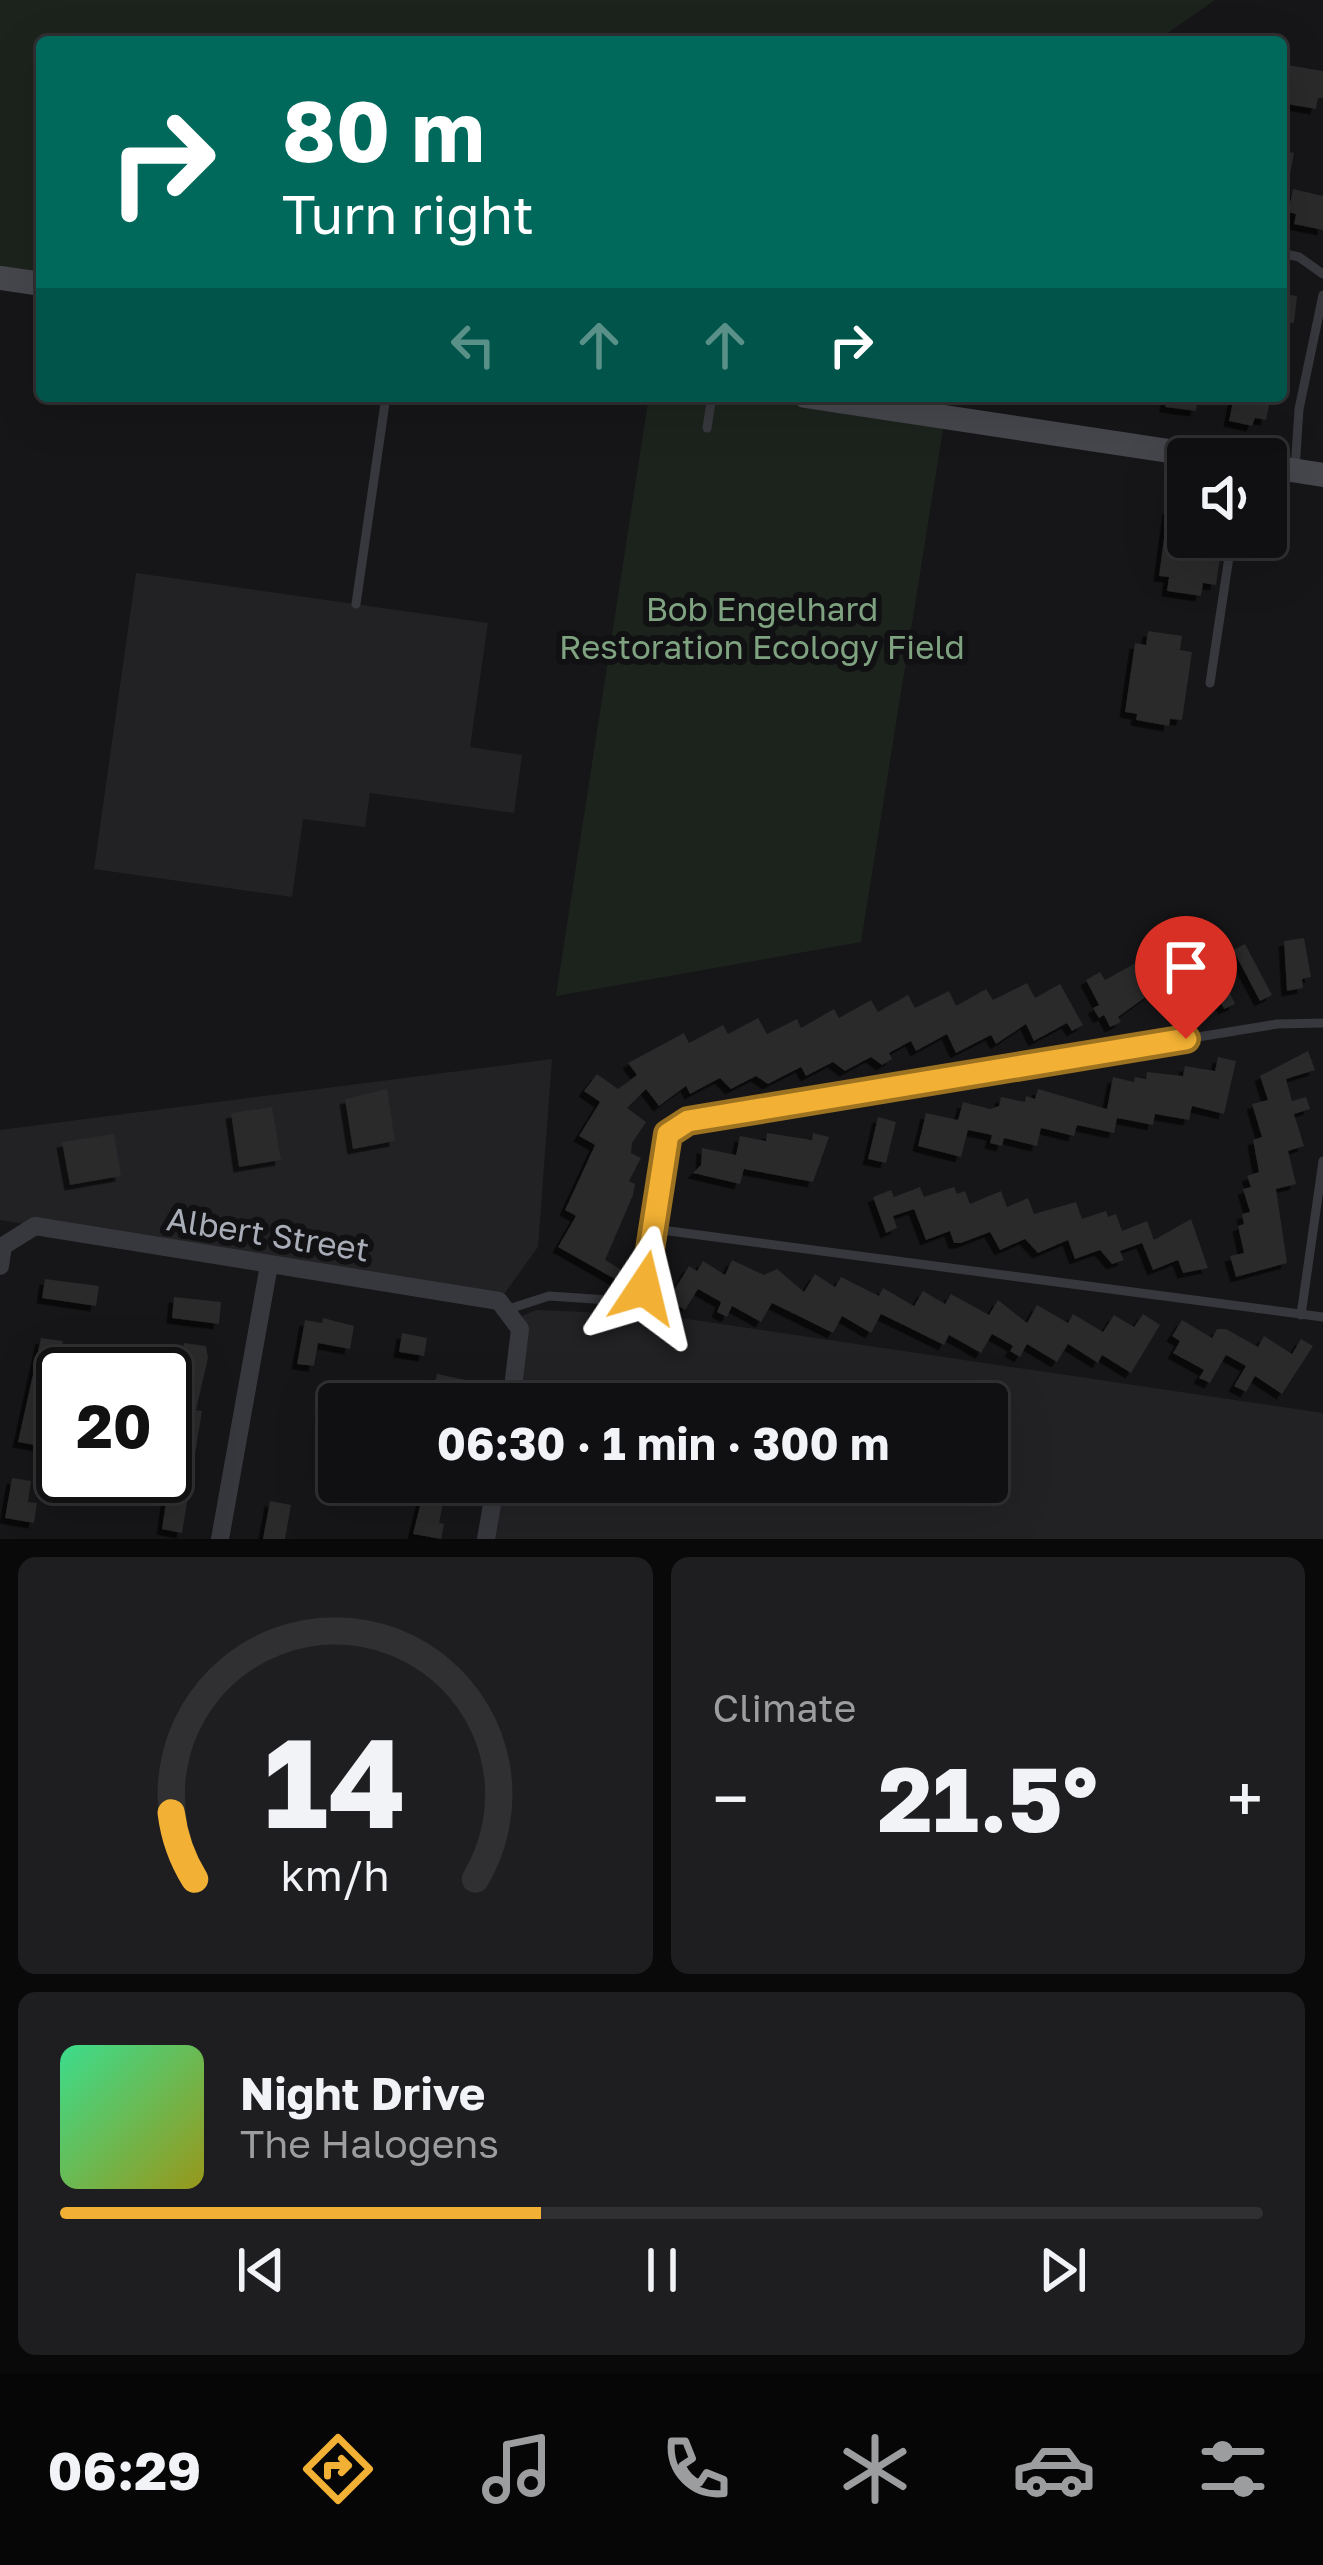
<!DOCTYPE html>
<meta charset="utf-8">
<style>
:root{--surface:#101012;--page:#1e1e20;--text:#f1f3f6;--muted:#9c9d9f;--line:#303032;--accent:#f2b134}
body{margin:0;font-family:"Golos Text",sans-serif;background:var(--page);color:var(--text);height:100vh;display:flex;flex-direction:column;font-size:45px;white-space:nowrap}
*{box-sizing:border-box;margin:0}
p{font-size:39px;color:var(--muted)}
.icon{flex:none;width:66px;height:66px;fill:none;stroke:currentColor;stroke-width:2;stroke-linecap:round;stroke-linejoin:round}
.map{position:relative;height:1539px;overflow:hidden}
.drawer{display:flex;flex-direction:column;gap:18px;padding:18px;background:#09090a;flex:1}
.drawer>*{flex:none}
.guide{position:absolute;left:36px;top:36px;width:1251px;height:366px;border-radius:12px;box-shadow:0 12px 48px #0002,0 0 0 3px var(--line);background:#00695c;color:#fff;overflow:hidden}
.fabs{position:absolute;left:1167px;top:438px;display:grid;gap:24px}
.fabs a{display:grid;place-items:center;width:120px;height:120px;border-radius:12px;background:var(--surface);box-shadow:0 12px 48px #0002,0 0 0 3px var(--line);font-size:60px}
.speed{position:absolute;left:36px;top:1347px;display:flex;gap:24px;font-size:60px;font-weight:700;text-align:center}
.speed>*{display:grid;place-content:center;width:156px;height:156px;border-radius:50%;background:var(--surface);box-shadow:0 12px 48px #0002,0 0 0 3px var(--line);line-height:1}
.speed .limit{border:6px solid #111;border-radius:18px;background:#fff;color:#111}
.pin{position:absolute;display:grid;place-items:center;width:102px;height:102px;color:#fff;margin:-123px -51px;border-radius:50% 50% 50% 0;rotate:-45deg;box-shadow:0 0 12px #0007}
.pin .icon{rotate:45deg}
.me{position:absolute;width:132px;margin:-66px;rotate:10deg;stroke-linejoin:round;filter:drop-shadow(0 0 9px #0008)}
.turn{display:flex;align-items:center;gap:42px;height:252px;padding:0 48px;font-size:54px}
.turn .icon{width:156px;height:156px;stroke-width:2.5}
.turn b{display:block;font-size:84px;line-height:102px}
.lanes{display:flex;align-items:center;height:114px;padding:0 48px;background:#0003;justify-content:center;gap:60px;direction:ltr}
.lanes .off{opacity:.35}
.big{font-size:90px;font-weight:700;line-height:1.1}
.drawer .widget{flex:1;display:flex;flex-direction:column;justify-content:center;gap:18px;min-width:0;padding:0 42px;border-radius:18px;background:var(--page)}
.drawer .dial{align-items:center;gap:0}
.dial svg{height:312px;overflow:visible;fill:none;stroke:var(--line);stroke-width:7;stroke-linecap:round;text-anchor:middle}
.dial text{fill:var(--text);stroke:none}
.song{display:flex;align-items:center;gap:36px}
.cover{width:144px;height:144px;border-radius:18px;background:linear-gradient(135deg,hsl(150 70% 55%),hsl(60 70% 35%))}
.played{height:12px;border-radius:6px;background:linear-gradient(90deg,var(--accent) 40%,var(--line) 40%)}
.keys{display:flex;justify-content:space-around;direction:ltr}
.heat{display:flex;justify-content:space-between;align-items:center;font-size:66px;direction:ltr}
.drawer .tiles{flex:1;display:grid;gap:18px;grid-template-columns:1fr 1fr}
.widget:last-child{grid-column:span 2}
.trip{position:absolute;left:318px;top:1383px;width:690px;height:120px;border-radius:12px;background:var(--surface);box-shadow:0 12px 48px #0002,0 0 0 3px var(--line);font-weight:700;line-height:120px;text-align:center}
.menu{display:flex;height:192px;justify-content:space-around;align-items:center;background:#060607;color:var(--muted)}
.menu .icon{width:84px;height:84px}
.menu .on{color:var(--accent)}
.menu b{font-size:54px;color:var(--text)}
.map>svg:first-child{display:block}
.built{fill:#222225}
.green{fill:#1c231d}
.building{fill:#29292c;filter:url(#shadow)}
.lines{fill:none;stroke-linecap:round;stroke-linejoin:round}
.lane{stroke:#37383d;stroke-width:9}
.street{stroke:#37383d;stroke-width:18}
.secondary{stroke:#45474d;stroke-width:24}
.route-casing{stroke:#9d7322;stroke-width:30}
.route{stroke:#f2b134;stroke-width:21}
.labels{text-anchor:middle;stroke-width:12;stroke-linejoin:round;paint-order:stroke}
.park-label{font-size:33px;fill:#7fa381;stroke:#111113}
.street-label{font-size:33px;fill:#a8adb8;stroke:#111113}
</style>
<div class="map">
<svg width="1323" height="1539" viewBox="0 0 1323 1539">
<defs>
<filter id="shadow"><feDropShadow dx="-5.5" dy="5.5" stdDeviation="0" flood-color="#0009"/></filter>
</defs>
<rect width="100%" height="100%" fill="#161618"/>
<g class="built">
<polygon points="136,573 488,623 470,747 522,755 514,813 370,793 365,827 303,819 292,897 94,869"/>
<polygon points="552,1059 538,1247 499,1301 0,1220 0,1130"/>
<polygon points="536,1310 660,1315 1323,1413 1323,1539 486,1539 496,1482 987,1482 987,1404 511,1404 515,1319"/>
</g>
<g class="green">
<polygon points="0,0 1215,0 1155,42 42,42 42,275 0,269"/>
<polygon points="649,396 805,396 945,417 861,942 556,996"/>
</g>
<g class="building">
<polygon points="1281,64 1323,71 1323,98 1318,98 1316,109 1281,103"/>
<polygon points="1281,150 1294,153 1287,190 1281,190"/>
<polygon points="1293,189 1323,196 1323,230 1294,224 1296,214 1288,212"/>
<polygon points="1281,294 1297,296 1294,323 1281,322"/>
<polygon points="1166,396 1198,396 1196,411 1165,407"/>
<polygon points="1234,396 1271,396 1266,420 1255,418 1252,426 1229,421"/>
<polygon points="1168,508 1188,511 1188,537 1223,537 1216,585 1203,583 1201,596 1167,591 1169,577 1159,576"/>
<polygon points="1148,631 1182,636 1180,650 1192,652 1182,720 1170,719 1169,726 1136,720 1137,714 1125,712 1135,643 1146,645"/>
<polygon points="1304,938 1311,977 1302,979 1303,988 1287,991 1284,941"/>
<polygon points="1245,944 1272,995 1260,1001 1233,950"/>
<polygon points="1210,950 1235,1004 1224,1009 1216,992 1185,1014 1168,981 1118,1017 1121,1022 1110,1027 1104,1015 1099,1018 1093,1008 1099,1005 1086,980 1100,972 1105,980 1141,960 1146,969 1178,953 1183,963"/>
<polygon points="1027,983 1035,998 1060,984 1083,1025 1072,1031 1067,1023 1034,1041 1026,1024 996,1044 991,1035 956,1053 947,1034 916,1051 911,1041 889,1053 892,1059 882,1065 871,1057 845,1071 833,1062 806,1076 801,1067 768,1084 756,1076 731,1089 720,1078 690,1094 686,1086 659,1106 646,1089 627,1108 646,1122 632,1143 631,1153 641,1158 629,1181 635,1184 633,1195 605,1260 625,1272 620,1282 558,1247 576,1216 565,1210 595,1145 579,1136 600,1102 584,1091 597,1074 618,1089 637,1075 628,1063 684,1033 689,1043 723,1025 728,1034 758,1018 767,1034 797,1019 801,1028 834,1009 839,1018 871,1000 878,1012 908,995 915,1008 949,991 956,1006 986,989 993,1000"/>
<polygon points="1308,1051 1315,1070 1286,1079 1292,1101 1306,1097 1310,1109 1294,1114 1304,1146 1288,1151 1296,1184 1276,1189 1287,1263 1236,1277 1230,1256 1244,1253 1238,1226 1244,1224 1242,1214 1250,1212 1243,1189 1251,1187 1247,1176 1259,1172 1253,1140 1262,1137 1252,1104 1268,1100 1260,1076"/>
<polygon points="1218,1057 1236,1061 1224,1114 1192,1106 1189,1120 1155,1114 1153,1125 1117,1118 1114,1133 1077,1125 1074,1136 1041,1128 1037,1146 1004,1138 1002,1146 990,1143 992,1135 968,1130 961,1157 918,1146 926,1113 958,1120 963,1102 990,1109 999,1106 1001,1097 1025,1102 1026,1096 1035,1099 1038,1089 1107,1109 1113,1077 1134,1082 1135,1077 1146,1079 1147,1072 1183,1076 1185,1066 1215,1071"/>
<polygon points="387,1089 395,1141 353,1149 345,1099"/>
<polygon points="272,1107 281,1160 239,1167 231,1113"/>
<polygon points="878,1117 896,1122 886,1163 868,1159"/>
<polygon points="767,1133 812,1140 813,1133 829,1137 813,1182 744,1169 740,1184 693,1173 701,1165 702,1148 736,1155 740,1136 766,1141"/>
<polygon points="114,1134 121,1176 70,1185 62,1142"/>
<polygon points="920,1187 924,1197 954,1187 957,1194 965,1191 970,1204 1001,1191 1007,1207 1028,1198 1034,1214 1076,1202 1082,1219 1106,1211 1108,1217 1116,1214 1122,1231 1147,1221 1154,1240 1191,1219 1208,1268 1183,1273 1178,1260 1153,1270 1142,1243 1120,1251 1124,1260 1112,1264 1100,1250 1075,1259 1068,1240 1038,1253 1025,1239 1000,1250 990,1232 961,1243 954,1243 950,1231 926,1240 914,1209 893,1216 897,1228 886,1233 873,1197 891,1190 894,1197"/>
<polygon points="732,1260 764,1275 777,1269 804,1292 815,1274 835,1287 841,1277 879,1296 883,1288 914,1306 923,1291 945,1304 951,1294 989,1315 998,1300 1027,1323 1037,1305 1068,1323 1073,1314 1103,1332 1114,1315 1134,1327 1143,1314 1160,1325 1131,1373 1102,1355 1098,1363 1068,1344 1057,1362 1027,1344 1020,1357 1010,1351 1013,1346 992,1334 981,1353 949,1335 944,1345 881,1314 871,1333 842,1316 833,1333 772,1303 761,1322 732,1306 727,1317 717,1312 721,1302 698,1289 685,1310 668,1300 689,1266 697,1271 703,1261 725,1275"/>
<polygon points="45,1279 99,1286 96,1306 42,1298"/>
<polygon points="174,1297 221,1302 219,1324 172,1318"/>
<polygon points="323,1318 354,1326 350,1349 318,1343 314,1366 297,1364 305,1320 322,1323"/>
<polygon points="1182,1320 1212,1338 1217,1329 1226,1329 1258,1347 1264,1336 1292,1354 1301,1339 1313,1346 1282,1394 1255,1376 1246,1392 1234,1386 1246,1366 1226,1355 1210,1383 1199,1378 1204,1370 1173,1353 1180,1341 1172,1336"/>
<polygon points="402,1333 427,1338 424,1356 399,1352"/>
<polygon points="41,1338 63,1341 40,1446 18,1442"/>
<polygon points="184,1343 206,1346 208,1358 196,1410 202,1411 194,1461 173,1457"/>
<polygon points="437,1374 471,1381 467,1404 432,1398"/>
<polygon points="12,1478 31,1481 28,1502 37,1503 34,1523 5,1518"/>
<polygon points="169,1481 190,1484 182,1533 162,1529"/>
<polygon points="426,1482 447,1482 439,1523 444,1524 441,1539 413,1534"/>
<polygon points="270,1501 291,1505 285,1539 263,1539"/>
</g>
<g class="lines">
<g class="lane">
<polyline points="1281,253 1299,257 1323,274"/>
<polyline points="707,428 712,396"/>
<polyline points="1295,470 1299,409 1323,295"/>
<polyline points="356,604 386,396"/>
<polyline points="1210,683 1232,537"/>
<polyline points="654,1229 1323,1317"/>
<polyline points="509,1309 549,1296 638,1302 668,1134 687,1121 1277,1024 1323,1023"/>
<polyline points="1301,1315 1323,1161"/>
</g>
<g class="street">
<polyline points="0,1266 3,1246 35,1226 499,1301 520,1329 511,1404"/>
<polyline points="220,1539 269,1265"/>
<polyline points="486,1539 496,1482"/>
</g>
<g class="secondary">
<polyline points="0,278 42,284"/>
<polyline points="805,396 1222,459"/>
<polyline points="1266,466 1323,475"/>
</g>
</g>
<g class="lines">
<defs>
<polyline id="route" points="644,1288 668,1134 688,1121 1186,1039"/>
</defs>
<use href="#route" class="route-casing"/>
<use href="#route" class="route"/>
</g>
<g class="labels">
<g class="park-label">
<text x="762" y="621">Bob Engelhard<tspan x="762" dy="38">Restoration Ecology Field</tspan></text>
</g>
<g class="street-label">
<text transform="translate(268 1234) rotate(9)" y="12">Albert Street</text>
</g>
</g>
</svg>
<div class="fabs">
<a><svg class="icon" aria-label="sound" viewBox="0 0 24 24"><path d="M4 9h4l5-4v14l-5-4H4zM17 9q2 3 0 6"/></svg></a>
</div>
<div class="speed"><div class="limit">20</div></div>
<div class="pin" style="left:1186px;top:1039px;background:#d93025"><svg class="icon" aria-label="arrive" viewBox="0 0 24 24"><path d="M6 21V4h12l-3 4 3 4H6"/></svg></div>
<svg class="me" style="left:644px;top:1288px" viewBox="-20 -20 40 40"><path d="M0-17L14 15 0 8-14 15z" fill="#f2b134" stroke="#fff" stroke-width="4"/></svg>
<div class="trip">06:30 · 1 min · 300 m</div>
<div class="guide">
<div class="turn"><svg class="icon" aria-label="right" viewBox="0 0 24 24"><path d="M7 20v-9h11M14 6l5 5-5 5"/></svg><div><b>80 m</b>Turn right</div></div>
<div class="lanes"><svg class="icon off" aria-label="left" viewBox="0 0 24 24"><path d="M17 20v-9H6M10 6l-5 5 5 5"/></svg><svg class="icon off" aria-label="ahead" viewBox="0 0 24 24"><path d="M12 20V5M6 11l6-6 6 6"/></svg><svg class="icon off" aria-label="ahead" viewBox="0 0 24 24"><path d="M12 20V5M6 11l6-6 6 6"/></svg><svg class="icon" aria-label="right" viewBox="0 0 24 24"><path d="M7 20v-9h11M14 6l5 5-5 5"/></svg></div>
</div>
</div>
<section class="drawer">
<div class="tiles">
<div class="widget dial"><svg viewBox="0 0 100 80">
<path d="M14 69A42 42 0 1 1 86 69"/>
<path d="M14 69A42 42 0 0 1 8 52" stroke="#f2b134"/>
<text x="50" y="56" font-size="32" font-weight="700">14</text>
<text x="50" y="72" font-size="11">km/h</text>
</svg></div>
<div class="widget"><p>Climate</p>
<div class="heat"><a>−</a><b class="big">21.5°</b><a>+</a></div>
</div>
<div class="widget">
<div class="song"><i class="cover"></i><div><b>Night Drive</b><p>The Halogens</p></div></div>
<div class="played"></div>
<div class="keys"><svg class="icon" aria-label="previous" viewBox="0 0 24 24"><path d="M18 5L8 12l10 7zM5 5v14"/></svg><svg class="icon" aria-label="pause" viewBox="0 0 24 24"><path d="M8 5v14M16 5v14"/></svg><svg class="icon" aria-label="next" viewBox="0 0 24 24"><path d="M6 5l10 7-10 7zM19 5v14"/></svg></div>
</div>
</div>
</section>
<nav class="menu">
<b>06:29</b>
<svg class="icon on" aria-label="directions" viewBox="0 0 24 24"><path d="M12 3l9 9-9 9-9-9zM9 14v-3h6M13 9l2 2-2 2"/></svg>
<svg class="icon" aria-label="music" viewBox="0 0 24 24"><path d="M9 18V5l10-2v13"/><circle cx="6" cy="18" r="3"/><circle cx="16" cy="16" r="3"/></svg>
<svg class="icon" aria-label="phone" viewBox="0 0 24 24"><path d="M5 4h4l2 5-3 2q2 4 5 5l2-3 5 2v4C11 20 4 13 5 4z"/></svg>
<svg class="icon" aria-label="climate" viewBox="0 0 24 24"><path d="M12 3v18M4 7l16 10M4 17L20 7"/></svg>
<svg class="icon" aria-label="car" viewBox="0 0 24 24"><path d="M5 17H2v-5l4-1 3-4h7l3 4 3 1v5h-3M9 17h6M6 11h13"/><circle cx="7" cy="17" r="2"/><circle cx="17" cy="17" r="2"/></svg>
<svg class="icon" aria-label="filters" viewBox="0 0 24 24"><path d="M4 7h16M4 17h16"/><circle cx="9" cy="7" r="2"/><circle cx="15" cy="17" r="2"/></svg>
</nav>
